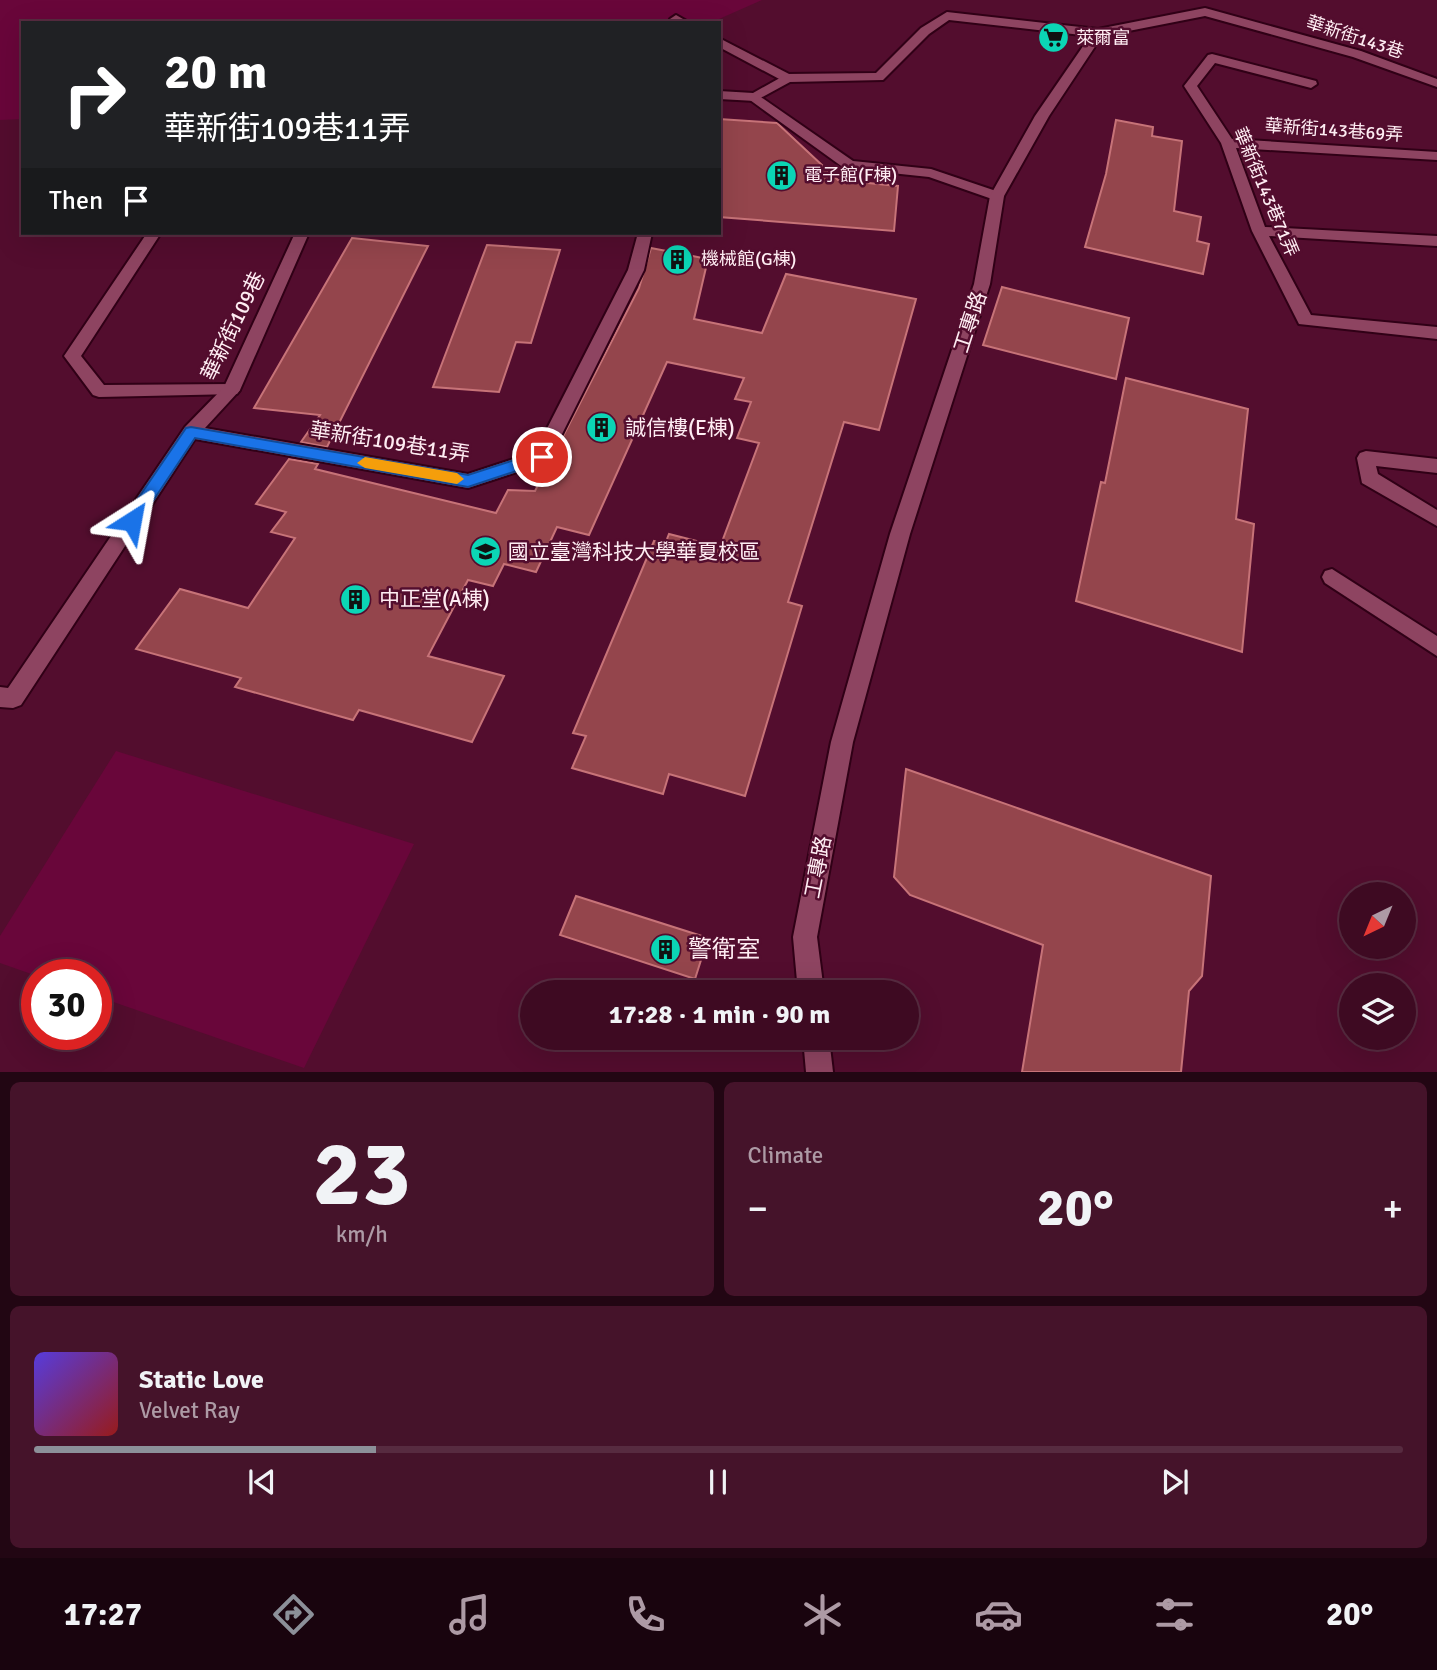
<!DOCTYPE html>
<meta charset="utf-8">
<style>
:root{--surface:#3e0a22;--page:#45132a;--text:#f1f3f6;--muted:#ad9aa5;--line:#572b40;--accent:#8c9099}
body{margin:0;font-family:Signika,"Noto Sans TC",sans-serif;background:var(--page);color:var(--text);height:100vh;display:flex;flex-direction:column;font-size:26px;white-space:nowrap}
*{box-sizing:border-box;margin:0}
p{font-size:23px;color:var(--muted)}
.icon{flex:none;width:38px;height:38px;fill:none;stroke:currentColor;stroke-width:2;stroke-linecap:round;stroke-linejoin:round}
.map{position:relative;height:1072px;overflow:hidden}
.details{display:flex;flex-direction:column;gap:10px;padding:10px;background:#220613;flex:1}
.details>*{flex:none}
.guide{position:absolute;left:21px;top:21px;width:700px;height:214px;border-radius:0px;box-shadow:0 7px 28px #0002,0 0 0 2px var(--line);background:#202124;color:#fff;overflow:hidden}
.needle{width:46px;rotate:223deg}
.tools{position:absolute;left:1339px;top:882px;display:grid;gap:14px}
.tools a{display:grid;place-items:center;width:77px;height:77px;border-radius:50%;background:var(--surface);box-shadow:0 7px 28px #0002,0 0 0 2px var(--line);font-size:35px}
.speed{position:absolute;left:21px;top:959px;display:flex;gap:14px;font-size:35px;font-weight:700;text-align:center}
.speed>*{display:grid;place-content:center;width:91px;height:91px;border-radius:50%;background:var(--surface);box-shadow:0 7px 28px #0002,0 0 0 2px var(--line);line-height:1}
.speed .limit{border:10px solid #d22;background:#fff;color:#111}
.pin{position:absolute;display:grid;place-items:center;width:60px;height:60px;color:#fff;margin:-30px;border:4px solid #fff;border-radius:50%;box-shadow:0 2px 7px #0007}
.me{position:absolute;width:77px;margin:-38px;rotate:34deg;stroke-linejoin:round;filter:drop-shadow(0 0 5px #0008)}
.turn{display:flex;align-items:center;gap:24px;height:147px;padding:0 28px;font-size:32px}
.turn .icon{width:91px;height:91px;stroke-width:2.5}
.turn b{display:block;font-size:49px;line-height:60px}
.then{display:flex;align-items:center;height:66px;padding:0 28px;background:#0003;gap:14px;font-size:26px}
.big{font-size:52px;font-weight:800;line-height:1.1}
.details .card{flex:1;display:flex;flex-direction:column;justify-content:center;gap:10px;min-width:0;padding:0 24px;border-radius:10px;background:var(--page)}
.details .dial{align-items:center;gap:0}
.dial b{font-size:91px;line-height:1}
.song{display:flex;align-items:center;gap:21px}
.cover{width:84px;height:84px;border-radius:10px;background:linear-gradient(135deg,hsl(250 70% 55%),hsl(0 70% 35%))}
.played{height:7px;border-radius:4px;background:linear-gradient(90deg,var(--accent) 25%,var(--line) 25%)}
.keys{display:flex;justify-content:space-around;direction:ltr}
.heat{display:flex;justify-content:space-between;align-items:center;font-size:38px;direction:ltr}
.details .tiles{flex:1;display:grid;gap:10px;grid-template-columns:1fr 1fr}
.card:last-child{grid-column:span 2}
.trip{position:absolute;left:520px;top:980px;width:399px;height:70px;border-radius:35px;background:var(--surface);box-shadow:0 7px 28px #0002,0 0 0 2px var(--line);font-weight:800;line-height:70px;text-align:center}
.tab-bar{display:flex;height:112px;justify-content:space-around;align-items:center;background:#19040e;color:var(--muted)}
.tab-bar .icon{width:49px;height:49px}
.tab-bar .active{color:var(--accent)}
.tab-bar b{font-size:32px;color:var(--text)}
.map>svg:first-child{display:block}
.green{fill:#69063a}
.building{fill:#94454c;stroke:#c77378;stroke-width:2}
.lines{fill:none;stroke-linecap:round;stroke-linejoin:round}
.service-casing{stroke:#300016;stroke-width:4}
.minor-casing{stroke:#300016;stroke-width:4}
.service{fill:#8e4461;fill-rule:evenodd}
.minor{fill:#8e4461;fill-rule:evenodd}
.route{fill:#1a73e8;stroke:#114b97;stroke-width:2}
.slow{fill:#f59e0b}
.labels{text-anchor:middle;stroke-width:5;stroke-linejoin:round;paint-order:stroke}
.far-street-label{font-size:18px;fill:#feecf2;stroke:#530d2e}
.far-poi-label{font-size:18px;fill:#feecf2;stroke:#530d2e;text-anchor:start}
.street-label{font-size:21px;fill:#feecf2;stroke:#530d2e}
.poi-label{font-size:21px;fill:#feecf2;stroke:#530d2e;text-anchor:start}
.near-poi-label{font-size:24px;fill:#feecf2;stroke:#530d2e;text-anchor:start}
</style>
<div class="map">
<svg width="1437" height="1072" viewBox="0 0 1437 1072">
<rect width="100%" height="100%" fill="#530d2e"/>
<g class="green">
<polygon points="0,0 762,0 710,23 23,23 23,119 0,120"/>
<polygon points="116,751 414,844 304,1068 96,996 96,975 37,976 0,963 0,936"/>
</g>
<g class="building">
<polygon points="719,119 777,123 838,180 898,186 894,231 719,217"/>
<polygon points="1116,120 1153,127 1152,136 1182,141 1174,211 1201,217 1197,241 1209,244 1203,274 1085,247 1106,174"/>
<polygon points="352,238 428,246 327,447 301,442 320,415 254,408"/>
<polygon points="487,245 560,250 531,343 516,342 499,392 433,387"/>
<polygon points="651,248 708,259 694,319 762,333 786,274 916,299 879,430 844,422 788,602 802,606 745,796 669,774 663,794 572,768 586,736 573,733 654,541 665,544 669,534 720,547 759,443 737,438 751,402 735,399 744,378 667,362 589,535 557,527 536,572 504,564 493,586 468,580 428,656 504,676 472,742 359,710 353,720 235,687 241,678 136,649 180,589 248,608 295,538 271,532 286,512 256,504 289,459 318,464 315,469 496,513 508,490 535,491 639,288"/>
<polygon points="1002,287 1129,318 1116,379 983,345"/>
<polygon points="1126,378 1248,409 1236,519 1254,524 1242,652 1076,601 1101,482 1105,483"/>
<polygon points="906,769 1211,876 1202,976 1189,991 1181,1072 1022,1072 1043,945 910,895 894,877"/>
<polygon points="576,896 708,938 695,979 560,935"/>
</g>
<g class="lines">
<defs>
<g id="service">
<polygon points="1205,8 1361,51 1437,79 1437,87 1353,57 1205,16 1098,37 1092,33 1098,29"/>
<polygon points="676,15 690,23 672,22 670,19"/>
<polygon points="719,38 791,75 793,78 791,81 783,81 719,47"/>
<polygon points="1212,54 1316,81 1317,84 1311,88 1215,63 1197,86 1232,139 1437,152 1437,160 1236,148 1265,227 1437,236 1437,246 1269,236 1311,315 1437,327 1437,339 1299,324 1252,231 1221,143 1184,86 1208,55"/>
<polygon points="755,93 853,161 931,169 1002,193 1004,196 1002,199 992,199 929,177 844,168 750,100 750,94"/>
<polygon points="147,233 161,233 81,356 104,385 231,384 237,386 240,390 237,394 99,397 93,395 64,356"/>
<polygon points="1366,451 1437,459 1437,473 1376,466 1378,474 1437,510 1437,526 1362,483 1357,458 1360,453"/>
<polygon points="1332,569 1437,636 1437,656 1325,583 1322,577 1325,571"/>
</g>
<g id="minor">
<polygon points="947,12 1098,29 1104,33 1049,116 1004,196 990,284 910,534 853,742 817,937 824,992 798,992 793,937 831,742 890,534 974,284 990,196 1035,116 1090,36 949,20 929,34 883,80 790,82 755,101 719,99 719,91 753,93 787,74 876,73 921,28"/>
<polygon points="295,233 309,233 240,390 205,428 468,474 535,452 628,270 638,233 652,233 644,270 548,462 468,488 195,439 21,705 13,708 0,707 0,687 8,688 185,427 224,387"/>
<polygon points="803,1038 829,1038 833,1072 806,1072"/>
</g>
</defs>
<use href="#service" class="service-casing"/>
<use href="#minor" class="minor-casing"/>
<use href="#service" class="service"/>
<use href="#minor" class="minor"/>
</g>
<polygon class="route" points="191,427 468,475 542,451 549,457 547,461 468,487 195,438 137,525 126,525 124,521 126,516 186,428"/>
<polygon class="slow" points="365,457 457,473 464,479 457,484 365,468 357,463"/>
<defs>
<symbol id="supermarket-disc" viewBox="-11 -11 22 22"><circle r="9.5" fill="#0bd5b5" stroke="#530d2e"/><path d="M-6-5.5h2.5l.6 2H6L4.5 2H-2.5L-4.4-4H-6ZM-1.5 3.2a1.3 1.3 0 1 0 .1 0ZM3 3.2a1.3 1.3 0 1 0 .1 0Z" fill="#111"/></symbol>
<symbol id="building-disc" viewBox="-11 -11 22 22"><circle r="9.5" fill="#0bd5b5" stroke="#530d2e"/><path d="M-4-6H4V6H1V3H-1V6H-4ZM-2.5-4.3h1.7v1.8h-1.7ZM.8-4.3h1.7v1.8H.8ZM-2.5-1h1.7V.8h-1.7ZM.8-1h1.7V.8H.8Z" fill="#111"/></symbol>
<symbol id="university-disc" viewBox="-11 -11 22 22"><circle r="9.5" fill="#0bd5b5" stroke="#530d2e"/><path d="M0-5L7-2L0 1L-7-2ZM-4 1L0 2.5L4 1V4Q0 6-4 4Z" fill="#111"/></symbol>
</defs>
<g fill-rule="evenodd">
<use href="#supermarket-disc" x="1036" y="20" width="35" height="35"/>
<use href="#building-disc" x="764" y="158" width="35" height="35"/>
<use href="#building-disc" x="660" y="242" width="35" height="35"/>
<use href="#building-disc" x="584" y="410" width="35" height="35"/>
<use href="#university-disc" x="468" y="534" width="35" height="35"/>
<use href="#building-disc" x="338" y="582" width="35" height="35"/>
<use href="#building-disc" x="648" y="932" width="35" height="35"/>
</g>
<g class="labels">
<g class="far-street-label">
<text transform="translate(1355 37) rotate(18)" y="6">華新街143巷</text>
<text transform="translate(1334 130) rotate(4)" y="6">華新街143巷69弄</text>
<text transform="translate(1266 192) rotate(67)" y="6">華新街143巷71弄</text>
</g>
<g class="far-poi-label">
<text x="1076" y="44">萊爾富</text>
<text x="804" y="181">電子館(F棟)</text>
<text x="701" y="265">機械館(G棟)</text>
</g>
<g class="street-label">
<text transform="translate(970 322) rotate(-72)" y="7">工專路</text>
<text transform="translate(233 326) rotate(-64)" y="7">華新街109巷</text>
<text transform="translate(390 442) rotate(9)" y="7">華新街109巷11弄</text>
<text transform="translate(818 867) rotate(-79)" y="7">工專路</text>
</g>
<g class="poi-label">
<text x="625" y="435">誠信樓(E棟)</text>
<text x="508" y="559">國立臺灣科技大學華夏校區</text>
<text x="379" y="606">中正堂(A棟)</text>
</g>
<g class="near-poi-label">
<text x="688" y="957">警衛室</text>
</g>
</g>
</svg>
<div class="tools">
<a><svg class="needle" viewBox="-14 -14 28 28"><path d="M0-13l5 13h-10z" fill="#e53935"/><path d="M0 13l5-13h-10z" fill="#ad9aa5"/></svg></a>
<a><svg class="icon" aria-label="layers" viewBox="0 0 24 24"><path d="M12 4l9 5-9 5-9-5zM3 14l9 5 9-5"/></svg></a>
</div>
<div class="speed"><div class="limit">30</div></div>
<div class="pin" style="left:542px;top:457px;background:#d93025"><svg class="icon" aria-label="arrive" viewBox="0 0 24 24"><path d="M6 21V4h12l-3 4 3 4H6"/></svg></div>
<svg class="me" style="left:132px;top:521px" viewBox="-20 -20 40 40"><path d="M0-17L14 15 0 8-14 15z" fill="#1a73e8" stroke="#fff" stroke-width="4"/></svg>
<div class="trip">17:28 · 1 min · 90 m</div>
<div class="guide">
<div class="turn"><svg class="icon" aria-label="right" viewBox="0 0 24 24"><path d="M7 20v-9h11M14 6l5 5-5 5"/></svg><div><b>20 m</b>華新街109巷11弄</div></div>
<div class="then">Then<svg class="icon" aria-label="arrive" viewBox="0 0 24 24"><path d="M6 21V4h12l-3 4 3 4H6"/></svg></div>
</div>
</div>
<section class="details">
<div class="tiles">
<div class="card dial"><b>23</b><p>km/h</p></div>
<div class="card"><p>Climate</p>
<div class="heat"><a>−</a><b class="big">20°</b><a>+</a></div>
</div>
<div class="card">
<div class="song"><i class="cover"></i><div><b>Static Love</b><p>Velvet Ray</p></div></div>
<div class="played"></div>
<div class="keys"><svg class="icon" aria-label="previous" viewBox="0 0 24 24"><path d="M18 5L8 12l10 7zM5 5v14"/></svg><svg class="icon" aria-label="pause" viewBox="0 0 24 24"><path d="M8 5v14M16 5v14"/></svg><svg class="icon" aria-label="next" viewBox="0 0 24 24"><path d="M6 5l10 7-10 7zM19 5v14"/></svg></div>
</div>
</div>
</section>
<nav class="tab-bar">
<b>17:27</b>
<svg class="icon active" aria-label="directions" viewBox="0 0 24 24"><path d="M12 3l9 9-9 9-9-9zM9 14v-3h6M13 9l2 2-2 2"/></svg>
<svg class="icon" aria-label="music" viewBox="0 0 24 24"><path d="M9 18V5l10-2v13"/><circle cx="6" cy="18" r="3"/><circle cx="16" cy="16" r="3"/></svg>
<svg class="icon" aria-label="phone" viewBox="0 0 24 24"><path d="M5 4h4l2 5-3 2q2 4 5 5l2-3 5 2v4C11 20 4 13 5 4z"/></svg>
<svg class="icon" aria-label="climate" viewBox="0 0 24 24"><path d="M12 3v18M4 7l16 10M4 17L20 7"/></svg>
<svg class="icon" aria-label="car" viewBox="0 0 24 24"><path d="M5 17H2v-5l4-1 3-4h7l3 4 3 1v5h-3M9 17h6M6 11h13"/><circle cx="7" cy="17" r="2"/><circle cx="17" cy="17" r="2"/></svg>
<svg class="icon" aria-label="filters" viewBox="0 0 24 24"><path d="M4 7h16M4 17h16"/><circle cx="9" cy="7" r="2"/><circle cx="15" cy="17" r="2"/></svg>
<b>20°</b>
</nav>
